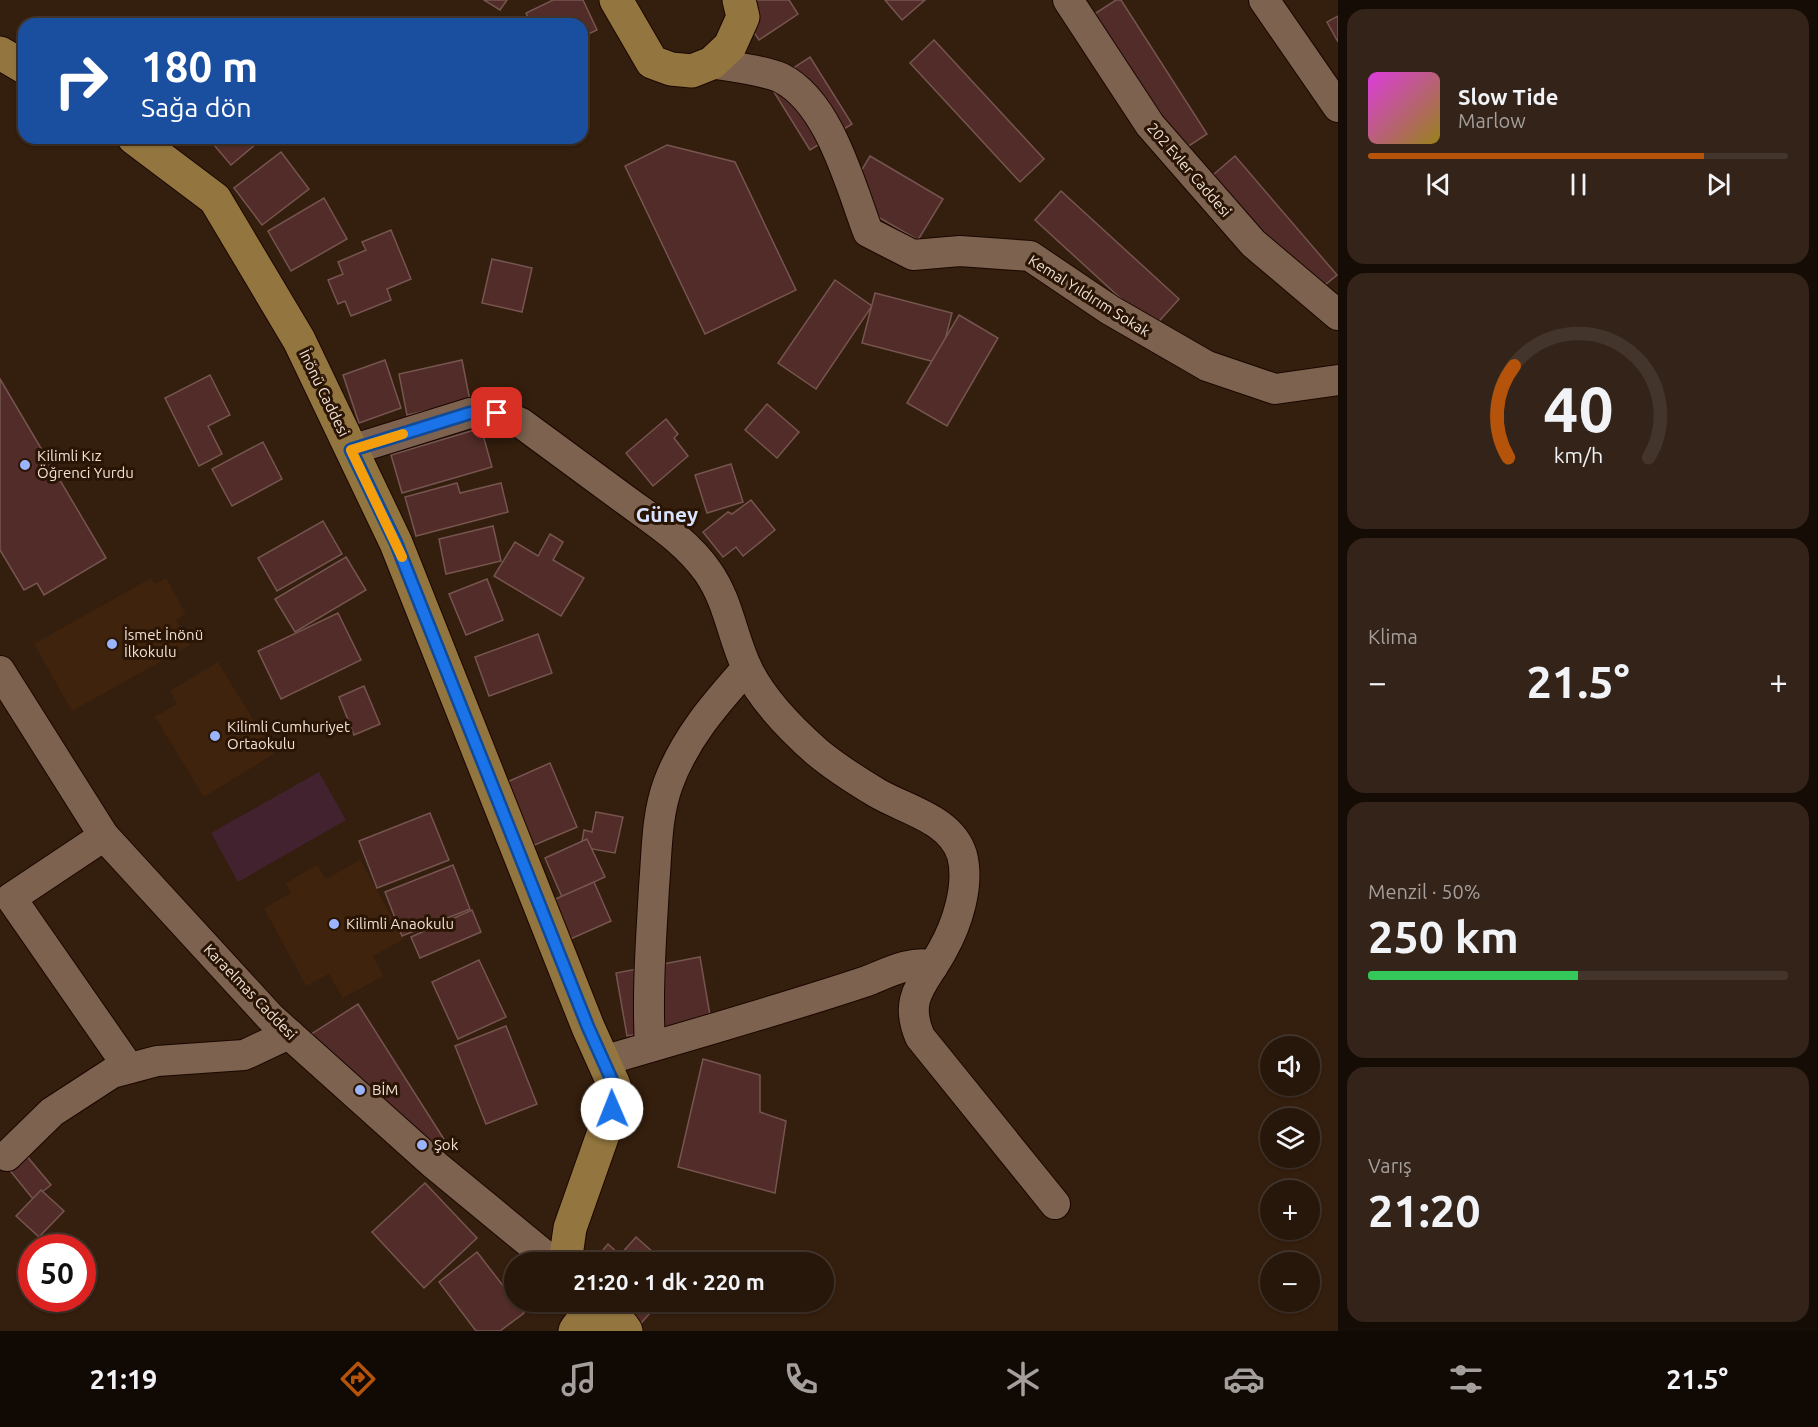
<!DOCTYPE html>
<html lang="tr">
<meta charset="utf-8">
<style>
:root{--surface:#27160a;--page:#332318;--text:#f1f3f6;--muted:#a49f9c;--line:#43352b;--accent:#b45309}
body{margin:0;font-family:Ubuntu,sans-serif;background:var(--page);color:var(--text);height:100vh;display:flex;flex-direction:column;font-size:22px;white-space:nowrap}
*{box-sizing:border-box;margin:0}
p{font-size:20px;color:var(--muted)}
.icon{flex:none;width:33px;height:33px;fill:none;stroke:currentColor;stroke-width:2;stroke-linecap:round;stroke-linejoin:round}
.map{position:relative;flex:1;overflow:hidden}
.details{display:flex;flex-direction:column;gap:9px;padding:9px;background:#150c06;width:480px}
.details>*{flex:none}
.banner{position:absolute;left:18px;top:18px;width:570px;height:126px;border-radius:18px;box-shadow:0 2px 4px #0004,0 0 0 2px var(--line);background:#1a4fa0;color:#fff;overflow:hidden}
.controls{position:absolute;left:1260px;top:1036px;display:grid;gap:12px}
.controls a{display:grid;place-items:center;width:60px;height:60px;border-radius:50%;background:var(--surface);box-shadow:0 2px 4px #0004,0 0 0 2px var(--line);font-size:30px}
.speed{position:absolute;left:18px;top:1234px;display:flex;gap:12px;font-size:30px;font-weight:700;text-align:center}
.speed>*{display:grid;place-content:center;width:78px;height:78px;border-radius:50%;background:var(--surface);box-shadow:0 2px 4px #0004,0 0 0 2px var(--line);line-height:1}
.speed .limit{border:9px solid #d22;background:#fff;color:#111}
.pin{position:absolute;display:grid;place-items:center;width:51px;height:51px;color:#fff;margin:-26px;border-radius:12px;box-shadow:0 3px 9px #0006}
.me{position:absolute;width:66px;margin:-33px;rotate:359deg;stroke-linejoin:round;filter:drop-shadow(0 0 4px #0008)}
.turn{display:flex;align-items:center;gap:21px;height:126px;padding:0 24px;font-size:27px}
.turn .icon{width:78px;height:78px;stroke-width:2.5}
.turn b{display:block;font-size:42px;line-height:51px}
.big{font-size:45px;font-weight:700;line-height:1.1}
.details .tile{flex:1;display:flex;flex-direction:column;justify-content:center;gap:9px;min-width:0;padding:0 21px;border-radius:18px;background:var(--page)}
.details .dial{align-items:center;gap:0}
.dial svg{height:156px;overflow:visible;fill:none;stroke:var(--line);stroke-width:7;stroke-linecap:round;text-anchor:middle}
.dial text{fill:var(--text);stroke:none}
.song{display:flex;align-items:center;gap:18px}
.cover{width:72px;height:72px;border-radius:9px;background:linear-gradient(135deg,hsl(300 70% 55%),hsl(50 70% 35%))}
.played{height:6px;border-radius:3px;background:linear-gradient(90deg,var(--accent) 80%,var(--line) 80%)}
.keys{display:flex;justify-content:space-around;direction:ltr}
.heat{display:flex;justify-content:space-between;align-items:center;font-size:33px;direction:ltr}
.charge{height:9px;border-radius:4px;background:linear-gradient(90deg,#34c759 50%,var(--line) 0)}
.trip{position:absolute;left:504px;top:1252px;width:330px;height:60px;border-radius:30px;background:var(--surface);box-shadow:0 2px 4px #0004,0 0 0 2px var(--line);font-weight:700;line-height:60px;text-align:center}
.tab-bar{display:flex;height:96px;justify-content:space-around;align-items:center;background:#100904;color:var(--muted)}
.tab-bar .icon{width:42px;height:42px}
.tab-bar .current{color:var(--accent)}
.tab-bar b{font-size:27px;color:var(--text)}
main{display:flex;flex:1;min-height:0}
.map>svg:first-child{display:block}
.built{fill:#3f230d}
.green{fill:#42222e}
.building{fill:#512c28;stroke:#765551;stroke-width:1.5}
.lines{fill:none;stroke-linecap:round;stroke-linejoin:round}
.minor-casing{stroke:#1b0700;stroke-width:32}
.major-casing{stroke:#1b0700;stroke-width:35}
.minor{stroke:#7c624f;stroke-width:30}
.major{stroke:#93763f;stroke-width:33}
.route-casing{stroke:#114b97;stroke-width:15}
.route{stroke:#1a73e8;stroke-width:10}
.slow{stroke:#f59e0b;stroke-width:10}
.poi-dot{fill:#9bb5fd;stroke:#2a1504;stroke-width:2}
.labels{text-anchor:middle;stroke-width:6;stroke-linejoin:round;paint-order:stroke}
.street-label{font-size:15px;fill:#f0e1d6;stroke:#2a1504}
.poi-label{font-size:15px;fill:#f0e1d6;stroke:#2a1504;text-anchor:start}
.district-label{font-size:21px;font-weight:bold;fill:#d8e3ff;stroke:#2a1504}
</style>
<main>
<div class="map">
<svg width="1338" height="1331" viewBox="0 0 1338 1331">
<rect width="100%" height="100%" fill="#341e0d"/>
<g class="built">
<polygon points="151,578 155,584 166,578 186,614 176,620 190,645 72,711 34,644"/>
<polygon points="218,662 274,754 204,797 155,717 177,704 170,691"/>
<polygon points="360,860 404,939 373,956 383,976 343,998 329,974 306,986 264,908 291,893 286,883 317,865 326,879"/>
</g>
<polygon class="green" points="319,772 346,820 238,882 211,833"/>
<g class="building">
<polygon points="484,0 507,0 500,10"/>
<polygon points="553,0 583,0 597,30 582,37 582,24 531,24 526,13"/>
<polygon points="732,0 789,0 798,14 759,40"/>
<polygon points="885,0 925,0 902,20"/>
<polygon points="1116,0 1121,0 1207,134 1172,157 1085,20"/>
<polygon points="1338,16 1338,42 1327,22"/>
<polygon points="934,40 1044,159 1020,182 910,63"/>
<polygon points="810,57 852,124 810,150 769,84"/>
<polygon points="208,138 263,138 231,165"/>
<polygon points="667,145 735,162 796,290 705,334 625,166"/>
<polygon points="281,152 309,189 262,225 234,188"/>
<polygon points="870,156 943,199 918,240 845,198"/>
<polygon points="1235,156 1337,275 1308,299 1207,180"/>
<polygon points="1061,191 1179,299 1153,328 1035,220"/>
<polygon points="324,198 347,239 291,271 268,231"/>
<polygon points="391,230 411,279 387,289 391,300 351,316 345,301 338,304 328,280 343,274 338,262 366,250 362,242"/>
<polygon points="492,259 532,268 522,312 482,303"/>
<polygon points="835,280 872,306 816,389 778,363"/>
<polygon points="875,293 952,313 939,363 862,343"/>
<polygon points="959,315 998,338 947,426 907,403"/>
<polygon points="385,360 401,408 359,423 343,375"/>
<polygon points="462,360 470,401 407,415 399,374"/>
<polygon points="210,375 230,415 208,426 222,454 199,466 165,398"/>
<polygon points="0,379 106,558 44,595 37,583 24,590 0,550"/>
<polygon points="767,404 799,432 777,458 745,430"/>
<polygon points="666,419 678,434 674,438 688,456 653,486 626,453"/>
<polygon points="481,428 492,467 402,493 391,455"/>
<polygon points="263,442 282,479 232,506 212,469"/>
<polygon points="731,464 743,502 707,513 695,475"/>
<polygon points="457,483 460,493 501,483 508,512 416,536 405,497"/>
<polygon points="751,500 775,530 743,556 736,547 723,557 703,532 728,512 732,514"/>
<polygon points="323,521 342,554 277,591 258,558"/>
<polygon points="493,526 501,561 446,574 439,539"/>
<polygon points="550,534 563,542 553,560 584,578 561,616 494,576 515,542 538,556"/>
<polygon points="346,557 366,590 295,632 275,599"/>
<polygon points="487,579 503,620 466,635 449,594"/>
<polygon points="338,613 361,660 281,699 258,651"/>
<polygon points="538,634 552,673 489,696 475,657"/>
<polygon points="364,686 380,724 354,735 339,697"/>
<polygon points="550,763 577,827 525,849 498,786"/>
<polygon points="596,812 623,817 615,853 581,847 584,830 592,832"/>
<polygon points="430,813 449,860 377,888 359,841"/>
<polygon points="587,839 605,877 562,897 545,858"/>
<polygon points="453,865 470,909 402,936 385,892"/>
<polygon points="594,882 611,921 550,948 533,909"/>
<polygon points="472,910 481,932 420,958 411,937"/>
<polygon points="700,957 711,1021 627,1036 616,973"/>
<polygon points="479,960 506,1017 458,1039 432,982"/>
<polygon points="358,1004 447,1144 425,1168 291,1047"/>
<polygon points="506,1026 537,1104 486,1124 455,1046"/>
<polygon points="703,1059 760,1075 760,1112 786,1121 775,1193 678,1167"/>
<polygon points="25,1154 51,1185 33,1199 8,1168"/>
<polygon points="425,1183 477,1238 424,1288 372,1232"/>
<polygon points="41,1190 64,1211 39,1237 16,1216"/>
<polygon points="636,1237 665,1263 592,1263 608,1244 620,1255"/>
<polygon points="477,1252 524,1313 500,1331 476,1331 439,1282"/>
<polygon points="577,1302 660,1302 634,1331 609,1331"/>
</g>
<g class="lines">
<defs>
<g id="minor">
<polyline points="1068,0 1150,125 1253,243 1338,315"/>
<polyline points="1264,0 1338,107"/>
<path d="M712,63C732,67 763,70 781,78C829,102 850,184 868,232L913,255L960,251L1030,256L1110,310L1207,366L1275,389L1338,380"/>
<path d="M351,450L470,413H497L521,423C556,449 592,475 627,501C657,523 687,542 708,572C729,602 732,637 747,668C762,700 791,729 817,752C835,767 857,781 877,793C906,810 951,819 962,855C970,885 957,925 942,951C924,984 903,997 920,1037L1055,1204"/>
<polyline points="0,671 104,836 270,1017 435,1165 554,1263"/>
<polyline points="104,836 11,898 129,1068"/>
<path d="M650,1047C647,993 651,941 654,887C657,853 656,817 668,784C685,738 715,704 747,668"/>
<path d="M603,1061C691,1035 780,1010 867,981C885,974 914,959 933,966"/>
<polyline points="7,1156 52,1112 112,1073 157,1061 244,1055 289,1034"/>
</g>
<g id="major">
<polyline points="616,0 652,62 671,69 692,71 712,63 730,46 743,17 739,0"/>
<polyline points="0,53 24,67"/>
<polyline points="134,138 215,199 299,340 396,543 588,1027 614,1085 612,1109 570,1228 565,1263"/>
<path d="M575,1331C587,1309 613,1309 626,1331"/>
</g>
</defs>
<use href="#minor" class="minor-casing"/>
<use href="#major" class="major-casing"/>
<use href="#minor" class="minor"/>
<use href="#major" class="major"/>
</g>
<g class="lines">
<defs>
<polyline id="route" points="497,413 470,413 351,450 396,543 588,1027 614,1085 612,1109"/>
</defs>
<use href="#route" class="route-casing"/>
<use href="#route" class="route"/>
<polyline class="slow" points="402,557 351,450 403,434"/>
</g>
<g class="poi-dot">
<circle cx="25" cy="465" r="6"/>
<circle cx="112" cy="644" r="6"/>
<circle cx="215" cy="736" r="6"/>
<circle cx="334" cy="924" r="6"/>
<circle cx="360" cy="1090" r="6"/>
<circle cx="422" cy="1145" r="6"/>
</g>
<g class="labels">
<g class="street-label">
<text transform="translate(1189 170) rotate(49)" y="5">202 Evler Caddesi</text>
<text transform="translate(1089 296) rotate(32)" y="5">Kemal Yıldırım Sokak</text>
<text transform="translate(324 393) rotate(64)" y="5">İnönü Caddesi</text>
<text transform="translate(250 992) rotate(46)" y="5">Karaelmas Caddesi</text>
</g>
<g class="poi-label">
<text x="37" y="461">Kilimli Kız<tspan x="37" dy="17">Öğrenci Yurdu</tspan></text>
<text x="124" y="640">İsmet İnönü<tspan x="124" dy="17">İlkokulu</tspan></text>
<text x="227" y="732">Kilimli Cumhuriyet<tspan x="227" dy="17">Ortaokulu</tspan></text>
<text x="346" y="929">Kilimli Anaokulu</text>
<text x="372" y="1095">BİM</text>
<text x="434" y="1150">Şok</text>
</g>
<g class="district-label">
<text x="667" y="522">Güney</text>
</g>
</g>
</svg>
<div class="controls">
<a><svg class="icon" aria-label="sound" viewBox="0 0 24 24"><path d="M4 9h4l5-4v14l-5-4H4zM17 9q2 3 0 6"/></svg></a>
<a><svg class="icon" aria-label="layers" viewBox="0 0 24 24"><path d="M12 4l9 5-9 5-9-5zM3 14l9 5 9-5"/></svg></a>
<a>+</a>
<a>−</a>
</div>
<div class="speed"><div class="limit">50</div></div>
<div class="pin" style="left:497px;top:413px;background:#d93025"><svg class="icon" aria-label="arrive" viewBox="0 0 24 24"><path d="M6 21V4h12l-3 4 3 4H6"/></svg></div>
<svg class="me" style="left:612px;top:1109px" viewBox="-20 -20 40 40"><circle r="19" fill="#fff"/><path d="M0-13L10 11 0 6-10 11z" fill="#1a73e8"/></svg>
<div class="trip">21:20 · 1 dk · 220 m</div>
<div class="banner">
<div class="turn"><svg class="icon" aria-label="right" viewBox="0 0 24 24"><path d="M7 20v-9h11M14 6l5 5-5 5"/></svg><div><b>180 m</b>Sağa dön</div></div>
</div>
</div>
<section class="details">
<div class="tile">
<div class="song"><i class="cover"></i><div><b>Slow Tide</b><p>Marlow</p></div></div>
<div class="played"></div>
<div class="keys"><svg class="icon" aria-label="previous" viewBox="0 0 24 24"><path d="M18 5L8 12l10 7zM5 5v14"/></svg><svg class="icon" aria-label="pause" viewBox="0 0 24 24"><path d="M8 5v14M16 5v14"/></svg><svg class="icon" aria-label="next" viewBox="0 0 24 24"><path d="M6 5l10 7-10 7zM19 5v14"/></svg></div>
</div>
<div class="tile dial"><svg viewBox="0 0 100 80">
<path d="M14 69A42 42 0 1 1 86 69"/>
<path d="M14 69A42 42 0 0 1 17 22" stroke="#b45309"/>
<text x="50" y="56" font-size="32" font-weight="700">40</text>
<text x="50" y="72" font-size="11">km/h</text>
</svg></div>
<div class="tile"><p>Klima</p>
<div class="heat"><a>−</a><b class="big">21.5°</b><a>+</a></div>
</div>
<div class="tile"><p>Menzil · 50%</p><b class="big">250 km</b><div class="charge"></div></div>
<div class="tile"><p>Varış</p><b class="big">21:20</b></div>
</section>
</main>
<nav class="tab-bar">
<b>21:19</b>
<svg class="icon current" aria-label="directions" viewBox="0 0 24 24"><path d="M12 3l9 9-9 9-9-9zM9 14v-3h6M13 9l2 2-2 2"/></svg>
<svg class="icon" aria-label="music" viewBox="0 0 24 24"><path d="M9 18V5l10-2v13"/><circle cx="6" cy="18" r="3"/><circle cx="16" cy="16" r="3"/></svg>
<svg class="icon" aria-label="phone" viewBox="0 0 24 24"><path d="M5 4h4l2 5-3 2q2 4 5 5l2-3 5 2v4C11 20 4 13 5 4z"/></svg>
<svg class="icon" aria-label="climate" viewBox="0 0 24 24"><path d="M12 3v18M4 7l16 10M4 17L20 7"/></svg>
<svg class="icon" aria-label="car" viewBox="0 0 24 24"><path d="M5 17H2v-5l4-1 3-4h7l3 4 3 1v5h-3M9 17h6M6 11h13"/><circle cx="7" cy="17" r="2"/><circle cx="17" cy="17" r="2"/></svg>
<svg class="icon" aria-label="filters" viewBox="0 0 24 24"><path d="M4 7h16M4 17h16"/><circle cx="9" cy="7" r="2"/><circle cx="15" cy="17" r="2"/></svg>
<b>21.5°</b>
</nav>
